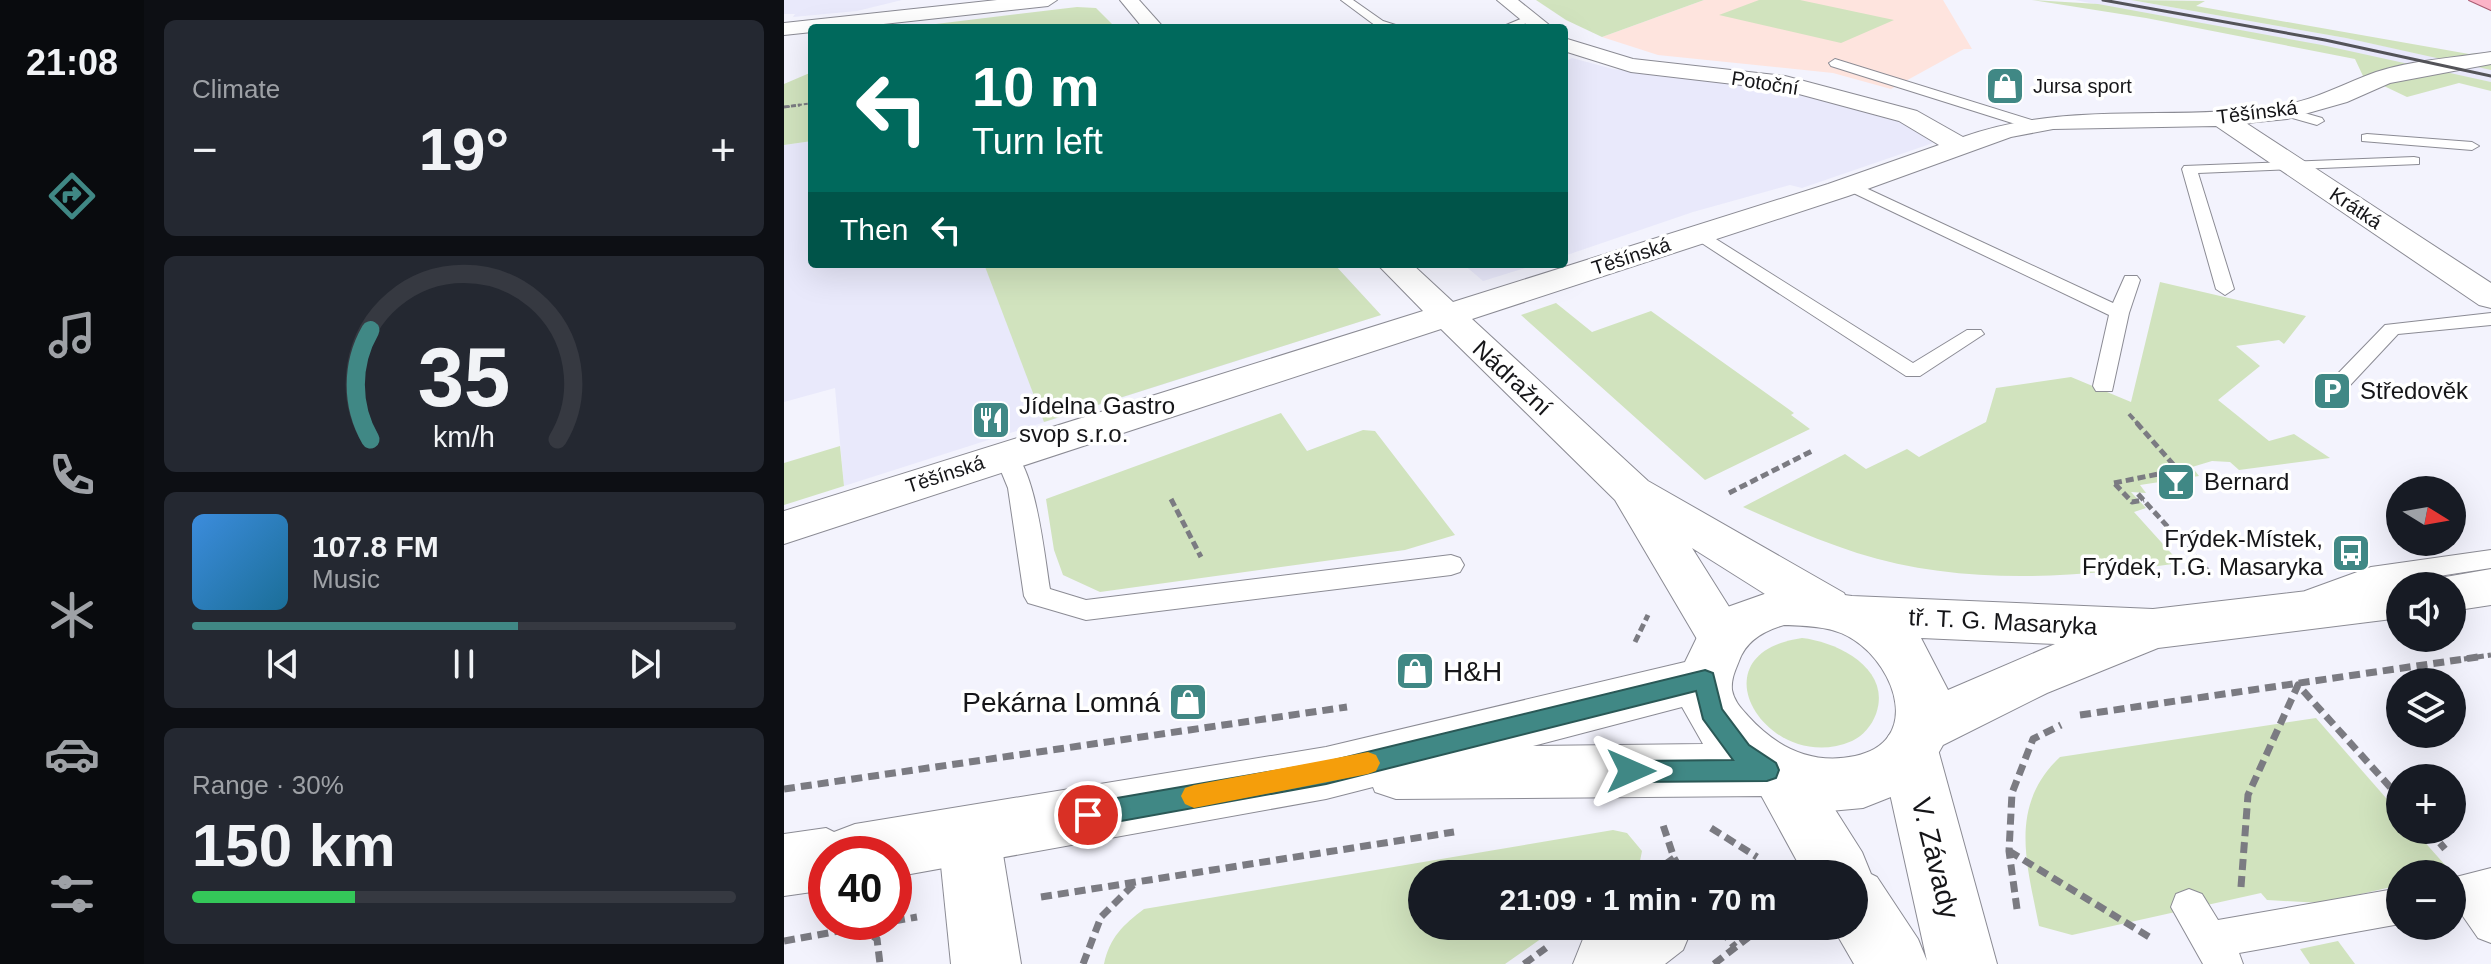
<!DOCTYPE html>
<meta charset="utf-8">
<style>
:root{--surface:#171b24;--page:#242831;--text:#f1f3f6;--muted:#9ea1a6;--line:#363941;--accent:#408885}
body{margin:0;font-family:Helvetica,sans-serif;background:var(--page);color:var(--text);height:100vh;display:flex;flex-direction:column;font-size:30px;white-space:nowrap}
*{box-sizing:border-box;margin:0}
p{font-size:26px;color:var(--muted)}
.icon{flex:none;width:44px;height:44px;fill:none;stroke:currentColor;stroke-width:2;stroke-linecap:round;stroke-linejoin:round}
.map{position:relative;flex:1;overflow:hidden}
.drawer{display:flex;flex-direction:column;gap:20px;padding:20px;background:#0d0f14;width:640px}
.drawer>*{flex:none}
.banner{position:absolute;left:24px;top:24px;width:760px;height:244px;border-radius:8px;box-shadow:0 8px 32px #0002;background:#00695c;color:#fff;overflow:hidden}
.needle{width:52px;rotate:101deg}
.controls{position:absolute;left:1602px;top:476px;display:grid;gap:16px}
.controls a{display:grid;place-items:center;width:80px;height:80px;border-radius:50%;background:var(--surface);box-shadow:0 8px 32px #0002;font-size:40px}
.speed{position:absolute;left:24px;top:836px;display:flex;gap:16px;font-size:40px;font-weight:700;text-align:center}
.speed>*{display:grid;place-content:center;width:104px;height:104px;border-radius:50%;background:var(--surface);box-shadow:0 8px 32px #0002;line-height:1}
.speed .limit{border:12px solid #d22;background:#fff;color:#111}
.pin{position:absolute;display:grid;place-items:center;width:68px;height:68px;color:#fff;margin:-34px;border:4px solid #fff;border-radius:50%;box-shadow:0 2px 8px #0007}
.me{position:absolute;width:88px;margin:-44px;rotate:90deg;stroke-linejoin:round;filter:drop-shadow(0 0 6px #0008)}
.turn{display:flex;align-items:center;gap:28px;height:168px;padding:0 32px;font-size:36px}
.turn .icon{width:104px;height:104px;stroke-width:2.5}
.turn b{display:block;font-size:56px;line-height:68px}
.then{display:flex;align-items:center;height:76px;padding:0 32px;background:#0003;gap:16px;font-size:30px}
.big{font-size:60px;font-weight:600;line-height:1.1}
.drawer .card{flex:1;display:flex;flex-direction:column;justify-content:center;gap:12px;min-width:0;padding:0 28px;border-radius:12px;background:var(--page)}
.drawer .dial{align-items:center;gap:0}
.dial svg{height:208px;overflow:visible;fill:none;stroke:var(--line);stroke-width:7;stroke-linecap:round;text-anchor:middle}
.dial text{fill:var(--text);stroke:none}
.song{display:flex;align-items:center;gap:24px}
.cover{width:96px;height:96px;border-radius:12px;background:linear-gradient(135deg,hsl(210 70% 55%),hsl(200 70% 35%))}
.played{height:8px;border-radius:4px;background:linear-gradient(90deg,var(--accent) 60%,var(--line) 60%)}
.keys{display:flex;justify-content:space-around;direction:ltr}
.heat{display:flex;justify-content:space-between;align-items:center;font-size:44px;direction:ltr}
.charge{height:12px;border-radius:6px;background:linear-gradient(90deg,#34c759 30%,var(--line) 0)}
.trip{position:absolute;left:624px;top:860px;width:460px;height:80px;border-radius:40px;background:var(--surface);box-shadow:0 8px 32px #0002;font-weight:600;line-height:80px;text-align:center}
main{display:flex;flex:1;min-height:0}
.dock{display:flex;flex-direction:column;width:144px;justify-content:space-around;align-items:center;background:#090b0e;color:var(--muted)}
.dock .icon{width:56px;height:56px}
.dock .on{color:var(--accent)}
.dock b{font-size:36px;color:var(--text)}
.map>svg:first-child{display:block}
.built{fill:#e9e9fb}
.education{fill:#fee4de}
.green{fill:#d1e3be}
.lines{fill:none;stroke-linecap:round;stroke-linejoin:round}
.service-casing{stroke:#8b8b94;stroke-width:2}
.minor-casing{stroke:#8b8b94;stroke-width:2}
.tertiary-casing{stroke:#8b8b94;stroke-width:2}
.primary-casing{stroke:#aa5b72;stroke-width:2}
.path-far4{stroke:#7b7b82;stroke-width:2;stroke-dasharray:4 2;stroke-linecap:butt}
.path-far3{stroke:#7b7b82;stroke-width:3;stroke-dasharray:5 2;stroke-linecap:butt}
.path-far2{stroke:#7b7b82;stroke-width:4;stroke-dasharray:7 3;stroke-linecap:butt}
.path-far1{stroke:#7b7b82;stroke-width:5;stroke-dasharray:8 4;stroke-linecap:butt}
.path{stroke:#7b7b82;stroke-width:7;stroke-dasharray:11 6;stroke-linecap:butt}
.service{fill:#fff;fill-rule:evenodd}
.minor{fill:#fff;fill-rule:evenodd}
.tertiary{fill:#fff;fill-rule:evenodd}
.primary{fill:#fcb3c7;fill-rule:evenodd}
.rail{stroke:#535358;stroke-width:3}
.route{fill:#408885;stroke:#2a5856;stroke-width:2}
.slow{fill:#f59e0b}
.labels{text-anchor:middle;stroke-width:7;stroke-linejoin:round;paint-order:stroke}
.far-street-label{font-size:20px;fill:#151518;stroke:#fff}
.far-poi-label{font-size:20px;fill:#151518;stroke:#fff;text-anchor:start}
.street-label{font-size:24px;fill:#151518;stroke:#fff}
.poi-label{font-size:24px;fill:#151518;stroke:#fff;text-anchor:start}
.near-poi-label{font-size:28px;fill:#151518;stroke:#fff;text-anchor:start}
.near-street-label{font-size:28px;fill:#151518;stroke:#fff}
</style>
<main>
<nav class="dock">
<b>21:08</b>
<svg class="icon on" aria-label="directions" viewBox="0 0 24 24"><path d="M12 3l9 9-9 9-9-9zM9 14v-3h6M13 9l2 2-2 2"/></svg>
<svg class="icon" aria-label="music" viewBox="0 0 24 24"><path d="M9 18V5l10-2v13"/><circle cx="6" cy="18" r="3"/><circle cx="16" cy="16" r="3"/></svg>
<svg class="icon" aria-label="phone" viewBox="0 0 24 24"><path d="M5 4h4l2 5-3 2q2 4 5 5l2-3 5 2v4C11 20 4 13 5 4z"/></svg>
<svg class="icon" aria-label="climate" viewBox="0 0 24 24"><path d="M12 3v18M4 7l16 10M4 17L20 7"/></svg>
<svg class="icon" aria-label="car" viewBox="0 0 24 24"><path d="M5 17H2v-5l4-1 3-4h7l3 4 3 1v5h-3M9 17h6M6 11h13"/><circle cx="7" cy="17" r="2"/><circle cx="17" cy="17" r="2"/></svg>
<svg class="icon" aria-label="filters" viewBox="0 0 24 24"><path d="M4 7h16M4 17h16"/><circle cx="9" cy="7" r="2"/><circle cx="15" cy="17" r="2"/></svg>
</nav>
<section class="drawer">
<div class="card"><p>Climate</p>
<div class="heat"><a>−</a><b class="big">19°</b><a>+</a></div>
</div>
<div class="card dial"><svg viewBox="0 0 100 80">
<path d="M14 69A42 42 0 1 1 86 69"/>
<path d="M14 69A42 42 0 0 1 14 27" stroke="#408885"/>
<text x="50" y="56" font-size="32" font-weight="700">35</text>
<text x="50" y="72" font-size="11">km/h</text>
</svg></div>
<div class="card">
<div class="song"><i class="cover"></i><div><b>107.8 FM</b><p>Music</p></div></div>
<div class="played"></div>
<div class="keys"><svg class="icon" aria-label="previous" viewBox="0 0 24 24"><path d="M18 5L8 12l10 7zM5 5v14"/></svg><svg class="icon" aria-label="pause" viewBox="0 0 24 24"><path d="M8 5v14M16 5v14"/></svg><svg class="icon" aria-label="next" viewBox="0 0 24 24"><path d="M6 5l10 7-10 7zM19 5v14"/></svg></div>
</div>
<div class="card"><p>Range · 30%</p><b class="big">150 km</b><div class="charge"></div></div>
</section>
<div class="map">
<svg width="1707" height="964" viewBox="0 0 1707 964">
<rect width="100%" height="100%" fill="#f3f3fd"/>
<g class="built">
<polygon points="0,0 118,0 73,11 9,17 11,14 0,14"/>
<polygon points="1291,0 1347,0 1562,38 1707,69 1707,82"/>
<polygon points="788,58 829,69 996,87 1118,119 1149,143 1018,188 1006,185 909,212 780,256 780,62"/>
<polygon points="28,141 28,264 550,264 597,315 60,486 51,388 0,402 0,145"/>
<polygon points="679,264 754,264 699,281"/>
</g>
<polygon class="education" points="920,0 1159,0 1188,49 1180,49 1107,89 1049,73 874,55 818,37"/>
<g class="green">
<polygon points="752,0 920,0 818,37 782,20"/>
<polygon points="975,0 1016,0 1110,20 1057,43 935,15"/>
<polygon points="1248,0 1314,4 1538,45 1707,82 1707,91 1675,83 1623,97 1579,76 1571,59 1362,18"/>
<polygon points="1347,0 1421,1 1412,6 1685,54 1707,52 1707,70 1562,38"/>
<polygon points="293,7 312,8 332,28 119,28"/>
<polygon points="28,72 28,141 0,145 0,84"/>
<polygon points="200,264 550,264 597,315 260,422"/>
<path d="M1376,282L1522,316L1500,344L1495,340L1452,346L1476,366L1434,400L1485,441L1510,434L1546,458L1455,470L1446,462L1428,461L1408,467L1415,476L1356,485L1362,493L1347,492L1362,508L1350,512L1396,563C1290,578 1177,586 1073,553C1034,540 997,524 959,507L1061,454L1082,469L1123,449L1135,457L1202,422L1212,388L1287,377L1347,402Z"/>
<polygon points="772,303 808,332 867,311 1010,413 1007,415 1026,429 921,480 737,315"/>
<polygon points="497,413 523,451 579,430 591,431 671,535 621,550 316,592 279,575 270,550 262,499"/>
<polygon points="56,446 60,486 0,505 0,463"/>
<path d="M1018,638C1054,642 1108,669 1092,714C1088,725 1079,736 1068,741C985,777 906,654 1018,638Z"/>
<path d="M1532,718L1616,814V830H1630L1669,874H1616V885L1538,903L1483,900L1477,893L1288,935L1255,926C1243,864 1224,806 1276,757Z"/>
<path d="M829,830L843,833L858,851L855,866L848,874H638V926H775L721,964H320C326,937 339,925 360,909Z"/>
<polygon points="1554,941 1571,964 1526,964 1516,949"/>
</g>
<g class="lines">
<defs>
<g id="service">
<polygon points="557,0 569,0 599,21 621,28 592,26"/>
<polygon points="746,15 750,20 730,28 715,28"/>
<polygon points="1051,59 1254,122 1256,125 1244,128 1047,66 1045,63"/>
<polygon points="1503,108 1538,118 1540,121 1533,125 1498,115 1496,112"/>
<polygon points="1583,134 1688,142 1695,146 1688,150 1578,141 1578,135"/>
<polygon points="1630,157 1635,158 1635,164 1414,173 1450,289 1441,295 1432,289 1398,169 1400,166"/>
<polygon points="1061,183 1071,183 1329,303 1341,276 1353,276 1356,280 1345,313 1328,391 1312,391 1309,386 1325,315 1061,189"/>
<polygon points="916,229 1129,363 1183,330 1197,330 1200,334 1136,376 1122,376 910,238 908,234"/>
<polygon points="1707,313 1707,325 1614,334 1556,396 1540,396 1537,391 1601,325"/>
<path d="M222,447C251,454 261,561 266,589L302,600L667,555L676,558L680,565L676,572L667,575L302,620L244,603L240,596L224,488L210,454Z"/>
<polygon points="1707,550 1707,568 1590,586 1531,608 1521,605 1517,598 1521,591 1587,567"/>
<polygon points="1707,868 1707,943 1694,938 1676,912 1668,914 1668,878"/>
<polygon points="1616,888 1616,924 1455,953 1459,964 1419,964 1387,907 1392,894 1405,889 1418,894 1434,920"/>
</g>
<g id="minor">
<polygon points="213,0 273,0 264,6 63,28 28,28 28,32 0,35 0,23"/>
<polygon points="336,0 355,0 380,28 359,28"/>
<polygon points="713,0 734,0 769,28 747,28"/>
<path d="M780,38L849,59L1001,76L1133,111L1179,137C1285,99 1392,123 1500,105C1533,99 1561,83 1592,72C1628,60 1670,58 1707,52V64L1606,83L1563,102L1503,119L1462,123L1707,283V308L1695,305L1432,126L1269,129L1227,137L1064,196L688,319L864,481L1060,593L1067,607L1060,621L1042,626L1024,621L908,548L964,637L956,651L938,657L920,651L831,500L657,329L0,544V511L639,311L593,264H628L669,302L1044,184L1155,145L1115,121L1000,90L847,72L780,51Z"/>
<polygon points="1126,728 1147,735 1155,753 1213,964 1070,964 1048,926 1070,926 1070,874 1020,874 966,775 975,756 996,749 1017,756 1078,852 1087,874 1093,877 1134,939 1143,961 1097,753 1105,735"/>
<polygon points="185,807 207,815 216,836 237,964 167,964 154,836 163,815"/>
<polygon points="818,926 909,926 899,950 881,964 789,964 799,939"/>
</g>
<g id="tertiary">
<polygon points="1707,569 1707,605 1668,611 1668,586 1646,586 1650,579"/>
<path d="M1616,580L1634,586H1616V618L1374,648L1263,693L1159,745L1142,775L1122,791L1079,808L1035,812L983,796L612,799L591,792L589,787L542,799L110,877V854H42V890L0,896V834L42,828L50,832L71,824L542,747L901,662L917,629L935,610L1000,587L1068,596L1369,609ZM1000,625C1024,626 1050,626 1070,640C1113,668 1137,742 1071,756C1028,765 993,748 964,716C957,708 950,701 948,690C947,679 951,671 955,661C962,641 979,631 1000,625ZM1137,638L1271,644L1164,690ZM898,707L919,744L749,746Z"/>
</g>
<polygon id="primary" points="1685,0 1707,0 1707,10"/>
</defs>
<use href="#service" class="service-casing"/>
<use href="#minor" class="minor-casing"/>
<use href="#tertiary" class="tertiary-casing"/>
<use href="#primary" class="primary-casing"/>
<polyline class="path-far4" points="2,107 28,103"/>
<polyline class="path-far3" points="0,107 16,105"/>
<polyline class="path-far2" points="1345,414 1354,424"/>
<g class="path-far1">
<polyline points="1330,483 1394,470 1352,422"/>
<polyline points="1331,484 1348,502 1360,500"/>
<polyline points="945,493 1030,450"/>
<polyline points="1354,494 1423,570"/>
<polyline points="387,499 417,557"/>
<polyline points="851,642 864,615"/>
<polyline points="1680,659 1707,655"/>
</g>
<g class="path">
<polyline points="1296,715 1694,657"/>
<polyline points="0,789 563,707"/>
<polyline points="927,828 973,857"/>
<polyline points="1645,830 1661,849"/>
<polyline points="1225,851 1367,938"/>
<polyline points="890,858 899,874"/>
<polyline points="867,874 890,858 879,825"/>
<polyline points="1457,887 1464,795 1514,685 1616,798"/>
<polyline points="257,897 670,832"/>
<polyline points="1233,909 1225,851 1228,793 1249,739 1277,725"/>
<polyline points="110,921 133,917"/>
<polyline points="75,927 93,939 96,964"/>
<polyline points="937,930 951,947"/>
<polyline points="0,941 105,922"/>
<polyline points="299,964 317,917 351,883"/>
<polyline points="740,964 762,948"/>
<polyline points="930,964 979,926"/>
</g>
<use href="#service" class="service"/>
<use href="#minor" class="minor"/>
<use href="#tertiary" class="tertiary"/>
<use href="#primary" class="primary"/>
<polyline class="rail" points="1319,0 1541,40 1707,76"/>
</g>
<polygon class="route" points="921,670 929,673 938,709 965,745 992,763 995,770 992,778 983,781 847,782 838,779 835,771 838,764 847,761 949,760 919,719 912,691 542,784 304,827 295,823 291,815 295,807 304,803 542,762"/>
<polygon class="slow" points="584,752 592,755 596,763 592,771 584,774 410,808 401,804 397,796 401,788 410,785"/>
<defs>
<symbol id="shop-square" viewBox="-11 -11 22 22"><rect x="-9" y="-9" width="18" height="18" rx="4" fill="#408885" stroke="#fff"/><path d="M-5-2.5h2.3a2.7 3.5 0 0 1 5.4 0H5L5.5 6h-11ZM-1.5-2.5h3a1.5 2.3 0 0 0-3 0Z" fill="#fff"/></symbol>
<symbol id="parking-square" viewBox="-11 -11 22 22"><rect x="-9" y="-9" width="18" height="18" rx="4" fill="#408885" stroke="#fff"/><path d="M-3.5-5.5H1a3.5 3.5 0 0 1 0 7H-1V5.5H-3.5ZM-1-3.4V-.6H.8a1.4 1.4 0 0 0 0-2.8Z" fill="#fff"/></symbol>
<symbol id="restaurant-square" viewBox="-11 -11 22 22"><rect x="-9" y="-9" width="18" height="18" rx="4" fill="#408885" stroke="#fff"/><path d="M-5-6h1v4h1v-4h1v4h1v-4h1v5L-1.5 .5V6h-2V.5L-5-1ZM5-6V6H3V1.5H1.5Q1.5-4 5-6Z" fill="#fff"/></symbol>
<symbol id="bar-square" viewBox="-11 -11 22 22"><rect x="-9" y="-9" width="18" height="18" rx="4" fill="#408885" stroke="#fff"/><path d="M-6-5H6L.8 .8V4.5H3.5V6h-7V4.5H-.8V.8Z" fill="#fff"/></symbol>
<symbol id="bus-square" viewBox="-11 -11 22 22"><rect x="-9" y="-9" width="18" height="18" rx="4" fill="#408885" stroke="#fff"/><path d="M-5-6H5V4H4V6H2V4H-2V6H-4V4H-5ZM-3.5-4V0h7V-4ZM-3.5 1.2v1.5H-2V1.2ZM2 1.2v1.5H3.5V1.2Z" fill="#fff"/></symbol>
</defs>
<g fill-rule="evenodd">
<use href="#shop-square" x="1199" y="64" width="44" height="44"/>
<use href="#parking-square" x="1526" y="369" width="44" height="44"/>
<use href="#restaurant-square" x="185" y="398" width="44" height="44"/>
<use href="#bar-square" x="1370" y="460" width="44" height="44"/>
<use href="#bus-square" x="1545" y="531" width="44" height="44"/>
<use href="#shop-square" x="609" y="649" width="44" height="44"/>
<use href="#shop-square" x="382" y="680" width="44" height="44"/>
</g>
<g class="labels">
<g class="far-street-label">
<text transform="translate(981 83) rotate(9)" y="7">Potoční</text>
<text transform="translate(1473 112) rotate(-7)" y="7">Těšínská</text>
<text transform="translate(1572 208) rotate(34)" y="7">Krátká</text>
<text transform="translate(847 256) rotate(-18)" y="7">Těšínská</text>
<text transform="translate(161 474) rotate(-18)" y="7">Těšínská</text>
</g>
<g class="far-poi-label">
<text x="1249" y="93">Jursa sport</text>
</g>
<g class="street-label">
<text transform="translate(728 378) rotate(43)" y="8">Nádražní</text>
<text transform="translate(1219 622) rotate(3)" y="8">tř. T. G. Masaryka</text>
</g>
<g class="poi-label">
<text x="1576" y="399">Středověk</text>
<text x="235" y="414">Jídelna Gastro<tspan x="235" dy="28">svop s.r.o.</tspan></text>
<text x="1420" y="490">Bernard</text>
<text x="1539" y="547" text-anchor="end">Frýdek-Místek,<tspan x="1539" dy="28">Frýdek, T.G. Masaryka</tspan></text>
</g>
<g class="near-poi-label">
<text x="659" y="681">H&amp;H</text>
<text x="376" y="712" text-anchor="end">Pekárna Lomná</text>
</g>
<g class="near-street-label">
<text transform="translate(1152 858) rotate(76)" y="10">V. Závady</text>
</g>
</g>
</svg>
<div class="controls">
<a><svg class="needle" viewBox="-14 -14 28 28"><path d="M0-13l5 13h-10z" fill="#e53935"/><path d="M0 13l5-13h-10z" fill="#9ea1a6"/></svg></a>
<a><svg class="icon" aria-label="sound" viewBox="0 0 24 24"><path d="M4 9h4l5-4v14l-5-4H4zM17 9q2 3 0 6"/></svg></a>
<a><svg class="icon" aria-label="layers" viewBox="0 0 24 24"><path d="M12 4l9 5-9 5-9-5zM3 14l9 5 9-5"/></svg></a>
<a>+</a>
<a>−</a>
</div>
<div class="speed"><div class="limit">40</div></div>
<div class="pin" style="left:304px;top:815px;background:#d93025"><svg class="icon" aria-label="arrive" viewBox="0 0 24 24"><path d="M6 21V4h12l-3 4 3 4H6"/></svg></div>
<svg class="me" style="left:847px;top:771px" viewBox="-20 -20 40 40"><path d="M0-17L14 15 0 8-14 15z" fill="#408885" stroke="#fff" stroke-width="4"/></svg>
<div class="trip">21:09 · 1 min · 70 m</div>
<div class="banner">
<div class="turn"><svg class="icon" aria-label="left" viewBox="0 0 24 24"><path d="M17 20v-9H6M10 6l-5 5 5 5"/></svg><div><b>10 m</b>Turn left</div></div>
<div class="then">Then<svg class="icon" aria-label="left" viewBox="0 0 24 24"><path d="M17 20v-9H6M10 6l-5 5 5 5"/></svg></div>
</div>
</div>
</main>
